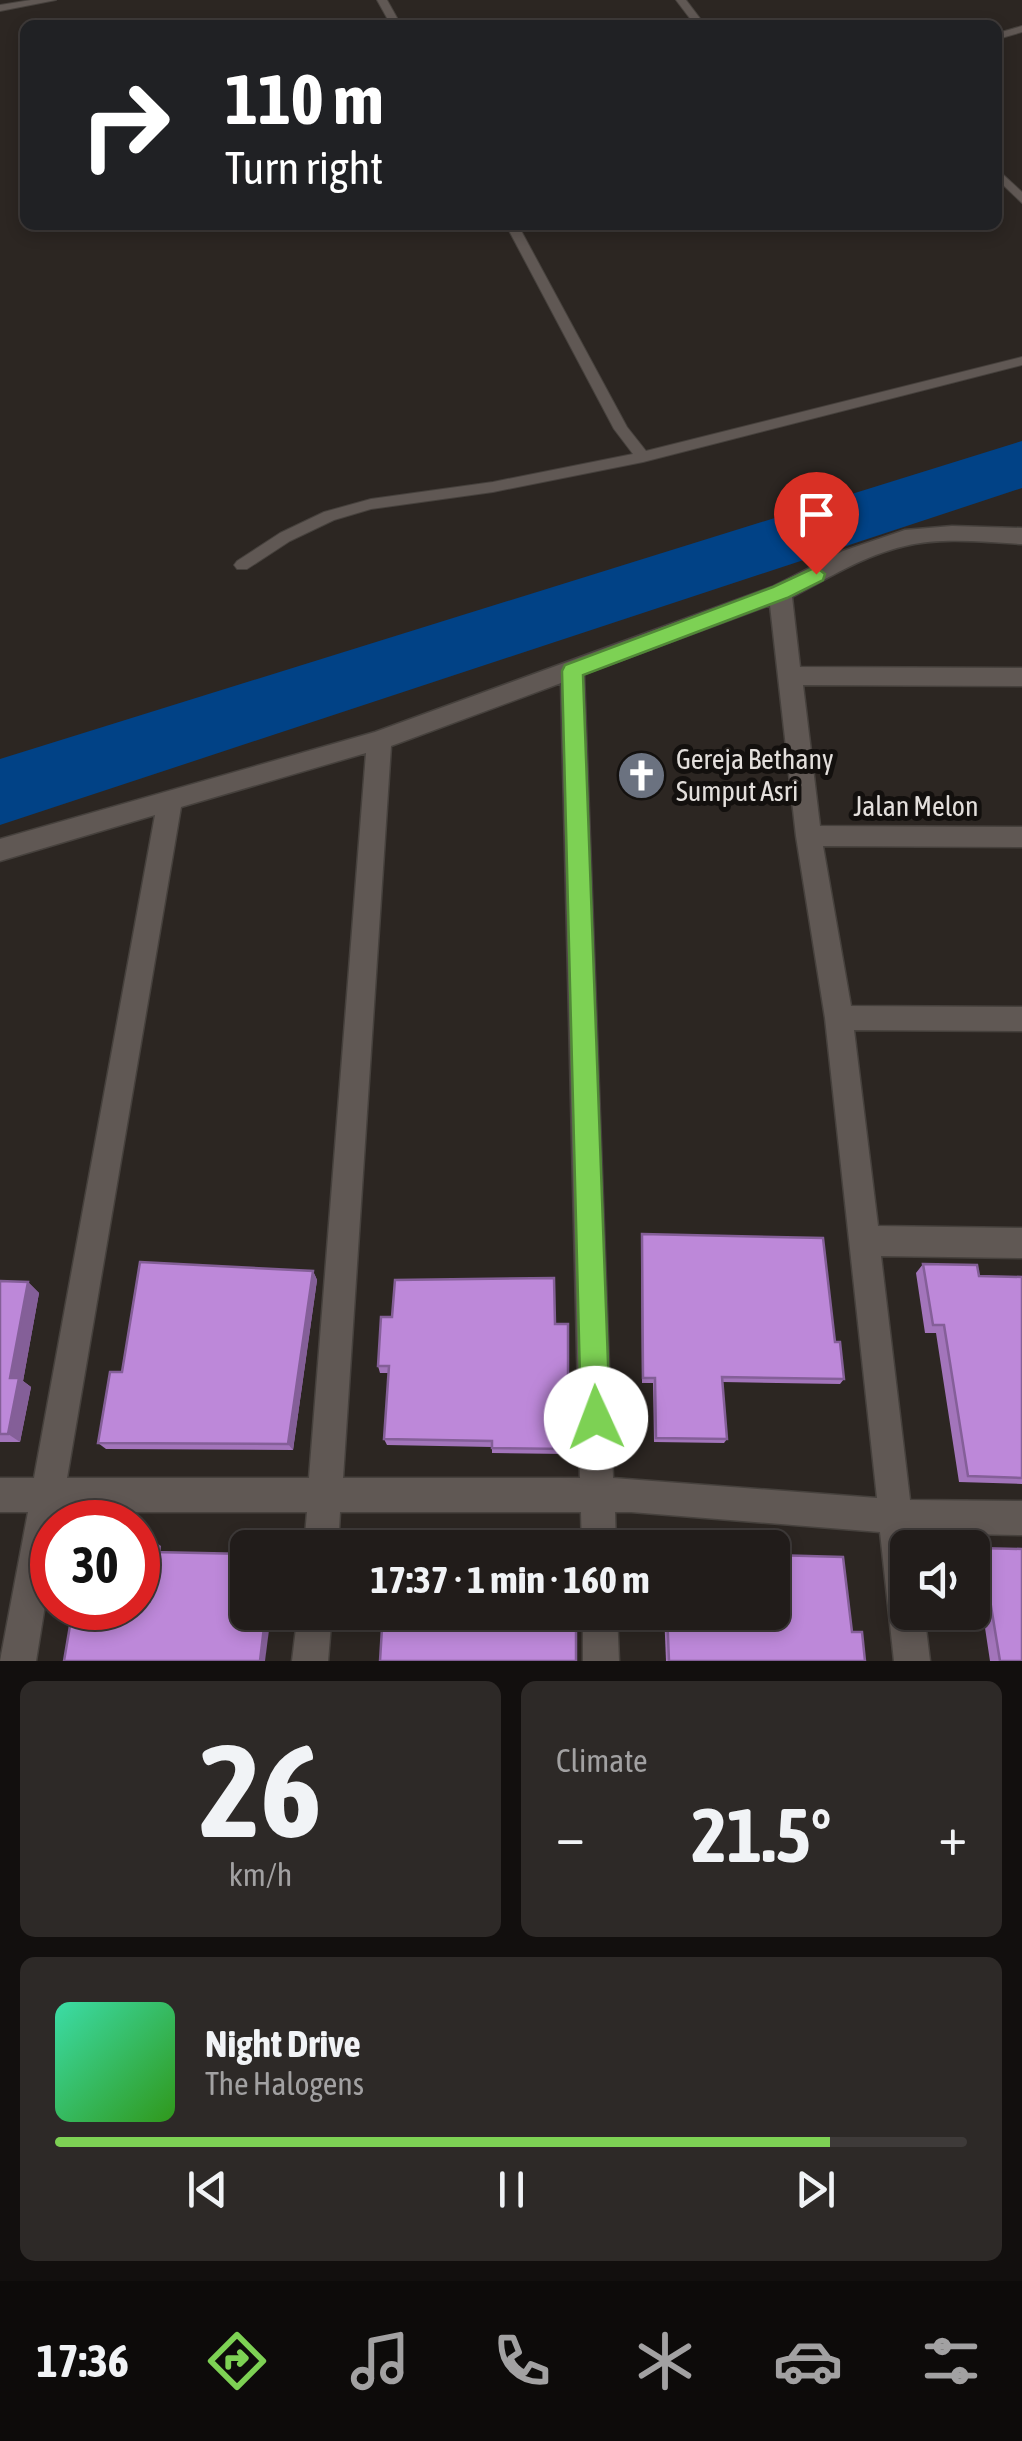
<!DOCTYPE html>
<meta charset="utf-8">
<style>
:root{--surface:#211c1a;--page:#2d2927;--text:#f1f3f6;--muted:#a2a1a2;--line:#3e3a39;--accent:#7dd154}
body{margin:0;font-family:"Asap Condensed",sans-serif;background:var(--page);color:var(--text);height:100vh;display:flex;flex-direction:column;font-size:38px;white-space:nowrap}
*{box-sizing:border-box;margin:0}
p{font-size:32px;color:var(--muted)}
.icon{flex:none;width:55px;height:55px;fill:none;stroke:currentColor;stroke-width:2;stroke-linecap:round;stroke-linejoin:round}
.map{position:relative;height:1661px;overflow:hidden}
.panel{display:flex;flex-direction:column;gap:20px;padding:20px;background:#120f0e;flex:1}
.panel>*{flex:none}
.guide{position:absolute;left:20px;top:20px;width:982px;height:210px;border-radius:15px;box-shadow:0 5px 15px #0003,0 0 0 2px var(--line);background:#202124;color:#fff;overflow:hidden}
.buttons{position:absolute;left:890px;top:1530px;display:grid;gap:20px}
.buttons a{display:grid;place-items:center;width:100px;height:100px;border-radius:15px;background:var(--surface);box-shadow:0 5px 15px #0003,0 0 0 2px var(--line);font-size:50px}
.speed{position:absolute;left:30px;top:1500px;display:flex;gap:20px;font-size:50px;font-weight:700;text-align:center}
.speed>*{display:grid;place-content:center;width:130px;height:130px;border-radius:50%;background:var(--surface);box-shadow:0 5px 15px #0003,0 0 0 2px var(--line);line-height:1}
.speed .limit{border:15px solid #d22;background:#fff;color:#111}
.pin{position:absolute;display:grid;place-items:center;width:85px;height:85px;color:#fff;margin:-102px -42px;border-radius:50% 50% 50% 0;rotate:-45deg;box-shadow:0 0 10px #0007}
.pin .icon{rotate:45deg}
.me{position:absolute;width:110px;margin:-55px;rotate:358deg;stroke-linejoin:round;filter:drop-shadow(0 0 8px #0008)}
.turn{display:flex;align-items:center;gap:35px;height:210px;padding:0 40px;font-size:45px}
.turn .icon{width:130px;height:130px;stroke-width:2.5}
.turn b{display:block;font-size:70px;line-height:85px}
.big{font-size:75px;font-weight:700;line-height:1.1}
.panel .card{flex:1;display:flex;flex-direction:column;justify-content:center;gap:15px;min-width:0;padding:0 35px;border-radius:15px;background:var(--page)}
.panel .dial{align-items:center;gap:0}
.dial b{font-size:130px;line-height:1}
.song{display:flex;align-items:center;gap:30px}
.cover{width:120px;height:120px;border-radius:15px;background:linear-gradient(135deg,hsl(160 70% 55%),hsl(110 70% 35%))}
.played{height:10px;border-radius:5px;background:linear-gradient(90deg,var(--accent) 85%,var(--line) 85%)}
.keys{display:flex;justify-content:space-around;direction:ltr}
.heat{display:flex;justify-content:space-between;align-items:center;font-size:55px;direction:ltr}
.panel .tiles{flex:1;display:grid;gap:20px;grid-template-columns:1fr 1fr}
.card:last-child{grid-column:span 2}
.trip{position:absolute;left:230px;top:1530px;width:560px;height:100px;border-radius:15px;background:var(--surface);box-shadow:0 5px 15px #0003,0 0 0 2px var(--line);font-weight:700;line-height:100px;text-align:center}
.tab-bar{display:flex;height:160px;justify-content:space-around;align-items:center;background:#0d0b0a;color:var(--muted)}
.tab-bar .icon{width:70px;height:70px}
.tab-bar .on{color:var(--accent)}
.tab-bar b{font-size:45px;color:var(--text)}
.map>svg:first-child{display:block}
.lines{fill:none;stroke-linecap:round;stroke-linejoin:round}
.river{fill:#014286;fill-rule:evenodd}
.lane-casing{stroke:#46413d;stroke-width:2}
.street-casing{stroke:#46413d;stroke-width:3}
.lane{fill:#605854;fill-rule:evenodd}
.street{fill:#605854;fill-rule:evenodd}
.wall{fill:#a375bb}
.shaded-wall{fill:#845f98}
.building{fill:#bd88d9;stroke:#845f98;stroke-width:2.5}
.route{fill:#7dd154;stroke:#518837;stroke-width:2.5}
.labels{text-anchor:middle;stroke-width:10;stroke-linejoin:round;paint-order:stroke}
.poi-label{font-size:28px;fill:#e3dfdc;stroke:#13100e;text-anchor:start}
.street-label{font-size:28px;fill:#e3dfdc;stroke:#13100e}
</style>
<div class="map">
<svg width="1022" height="1661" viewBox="0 0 1022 1661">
<rect width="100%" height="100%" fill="#2c2622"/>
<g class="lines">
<polygon class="river" points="1022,441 1022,488 0,825 0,759"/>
<defs>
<g id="lane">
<polygon points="31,0 56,0 0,11 0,5"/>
<polygon points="377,0 387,0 401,25 391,25"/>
<polygon points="676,0 686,0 705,25 695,25"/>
<polygon points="1022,26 1022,32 998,39 998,33"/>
<polygon points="998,170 1022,192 1022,203 998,180"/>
<polygon points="506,225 518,225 627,427 646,451 1022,357 1022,365 643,462 493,492 371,509 334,520 290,541 247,569 237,569 234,565 237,561 280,533 324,512 371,499 493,482 633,454 614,429"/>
</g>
<g id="street">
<path d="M952,526L1022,528V544C984,542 942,537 905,546C865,555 828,578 792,597L800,667L1022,668V686L803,685L820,826L1022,827V847L823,846L851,1006L1022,1007V1031L854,1030L878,1226L1022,1228V1258L881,1256L910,1500L1022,1501V1535L914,1533L916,1548H908V1612H924L930,1661H894L880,1532L631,1512H615L616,1548H582L581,1512H340L338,1548H304L307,1512H61L59,1522H52V1562L36,1661H0L28,1512H0V1478H34L155,815L0,861V839L375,732L772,587L843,551L905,530ZM770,605L796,836L825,1018L877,1498L613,1478L584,674ZM561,683L580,1478H343L391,746ZM366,753L309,1478H67L181,807Z"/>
<polygon points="298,1612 332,1612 328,1661 292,1661"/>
<polygon points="583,1612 617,1612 619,1661 583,1661"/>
</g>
</defs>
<use href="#lane" class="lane-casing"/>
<use href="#street" class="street-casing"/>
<use href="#lane" class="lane"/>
<use href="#street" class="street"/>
</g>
<g class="wall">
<polygon points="642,1234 835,1342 844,1379 840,1384 723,1382 727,1439 724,1443 654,1442 653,1383 642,1383 641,1241"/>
<polygon points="923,1264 979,1276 1022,1277 1022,1484 959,1482 936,1333 925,1333 916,1273"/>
<polygon points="313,1271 317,1280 293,1450 106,1449 98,1443 122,1372"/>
<polygon points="0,1281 28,1282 39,1293 23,1381 31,1387 20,1442 0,1442"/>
<polygon points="555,1324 568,1449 567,1454 492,1453 492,1447 387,1445 384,1439 389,1373 380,1373 378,1366"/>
<polygon points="976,1548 1022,1661 990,1661 982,1608 976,1608 972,1586 972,1550"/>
<polygon points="664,1612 772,1612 852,1632 865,1661 666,1661"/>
</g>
<g class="shaded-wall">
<polygon points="313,1271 317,1280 293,1450 288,1444"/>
<polygon points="28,1282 39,1293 23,1381 31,1387 20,1442 8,1434 10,1378"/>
<polygon points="155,1542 161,1546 160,1556 153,1552"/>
<polygon points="254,1612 259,1612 257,1630 253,1627"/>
<polygon points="264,1627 269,1630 265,1661 260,1661"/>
</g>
<g class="building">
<polygon points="642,1234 823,1238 835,1342 840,1342 844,1379 722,1377 727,1439 656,1438 655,1378 643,1378"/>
<polygon points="140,1262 313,1271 288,1444 98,1443 110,1372 122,1372"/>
<polygon points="923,1264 977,1265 979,1276 1022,1277 1022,1478 968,1476 944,1325 933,1325"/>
<polygon points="554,1278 555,1324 568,1324 568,1449 492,1448 492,1441 384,1439 389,1366 378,1366 381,1317 392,1317 395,1280"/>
<polygon points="0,1281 28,1282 10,1378 19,1378 8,1434 0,1434"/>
<polygon points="382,1537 458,1538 458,1548 381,1548"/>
<polygon points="138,1542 155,1542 153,1552 248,1554 248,1612 254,1612 253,1627 264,1627 260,1661 64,1661 73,1608 138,1608"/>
<polygon points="659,1545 735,1546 736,1548 659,1548"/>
<polygon points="976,1548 1022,1549 1022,1661 1000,1661 991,1606 985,1605"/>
<polygon points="772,1555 843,1557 852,1632 862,1632 865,1661 669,1661 667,1612 772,1612"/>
<polygon points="383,1612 565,1612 565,1623 576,1624 576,1661 380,1661"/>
</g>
<polygon class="route" points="816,567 825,574 823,580 787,598 583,675 610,1418 606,1428 596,1432 585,1428 581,1418 562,671 565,665 773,587"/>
<defs>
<symbol id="church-disc" viewBox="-11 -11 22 22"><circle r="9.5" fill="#6b7280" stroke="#13100e"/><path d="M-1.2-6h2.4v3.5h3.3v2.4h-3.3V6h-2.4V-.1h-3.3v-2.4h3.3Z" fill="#fff"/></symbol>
</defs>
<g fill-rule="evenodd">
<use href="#church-disc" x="614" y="748" width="55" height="55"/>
</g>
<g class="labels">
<g class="poi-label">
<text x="676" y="769">Gereja Bethany<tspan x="676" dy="32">Sumput Asri</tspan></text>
</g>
<g class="street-label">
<text x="916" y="816">Jalan Melon</text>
</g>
</g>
</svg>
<div class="buttons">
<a><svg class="icon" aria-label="sound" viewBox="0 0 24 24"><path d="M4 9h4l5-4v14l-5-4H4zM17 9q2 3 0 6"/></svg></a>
</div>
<div class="speed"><div class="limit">30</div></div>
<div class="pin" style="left:816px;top:574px;background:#d93025"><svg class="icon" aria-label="arrive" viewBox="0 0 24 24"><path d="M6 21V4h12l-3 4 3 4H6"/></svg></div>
<svg class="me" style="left:596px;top:1418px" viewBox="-20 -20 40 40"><circle r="19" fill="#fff"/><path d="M0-13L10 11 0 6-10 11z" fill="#7dd154"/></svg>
<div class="trip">17:37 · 1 min · 160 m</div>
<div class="guide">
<div class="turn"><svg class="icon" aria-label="right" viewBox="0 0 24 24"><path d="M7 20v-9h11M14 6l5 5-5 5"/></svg><div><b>110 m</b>Turn right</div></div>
</div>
</div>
<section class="panel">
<div class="tiles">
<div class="card dial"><b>26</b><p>km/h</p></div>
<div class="card"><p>Climate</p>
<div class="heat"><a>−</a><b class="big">21.5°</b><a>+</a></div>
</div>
<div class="card">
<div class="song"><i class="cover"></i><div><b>Night Drive</b><p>The Halogens</p></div></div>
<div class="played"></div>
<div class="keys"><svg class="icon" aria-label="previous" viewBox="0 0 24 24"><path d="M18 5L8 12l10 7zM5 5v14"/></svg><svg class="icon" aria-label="pause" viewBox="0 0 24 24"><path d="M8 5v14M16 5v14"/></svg><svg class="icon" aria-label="next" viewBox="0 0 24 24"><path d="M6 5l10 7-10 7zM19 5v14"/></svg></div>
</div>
</div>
</section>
<nav class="tab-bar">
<b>17:36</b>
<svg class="icon on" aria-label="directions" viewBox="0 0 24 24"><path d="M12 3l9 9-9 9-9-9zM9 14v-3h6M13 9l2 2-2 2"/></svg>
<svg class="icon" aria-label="music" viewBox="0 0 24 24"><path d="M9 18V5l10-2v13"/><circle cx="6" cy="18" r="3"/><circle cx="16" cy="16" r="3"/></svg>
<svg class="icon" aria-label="phone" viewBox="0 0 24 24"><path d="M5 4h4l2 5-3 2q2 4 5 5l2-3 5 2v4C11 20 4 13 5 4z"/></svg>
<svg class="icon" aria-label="climate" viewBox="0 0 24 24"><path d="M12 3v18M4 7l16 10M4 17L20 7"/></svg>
<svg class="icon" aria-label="car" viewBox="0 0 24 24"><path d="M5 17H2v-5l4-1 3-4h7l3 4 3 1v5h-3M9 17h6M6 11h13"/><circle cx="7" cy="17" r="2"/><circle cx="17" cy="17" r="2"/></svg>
<svg class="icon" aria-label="filters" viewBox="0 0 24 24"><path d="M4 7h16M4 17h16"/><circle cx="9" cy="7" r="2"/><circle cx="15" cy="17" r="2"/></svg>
</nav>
